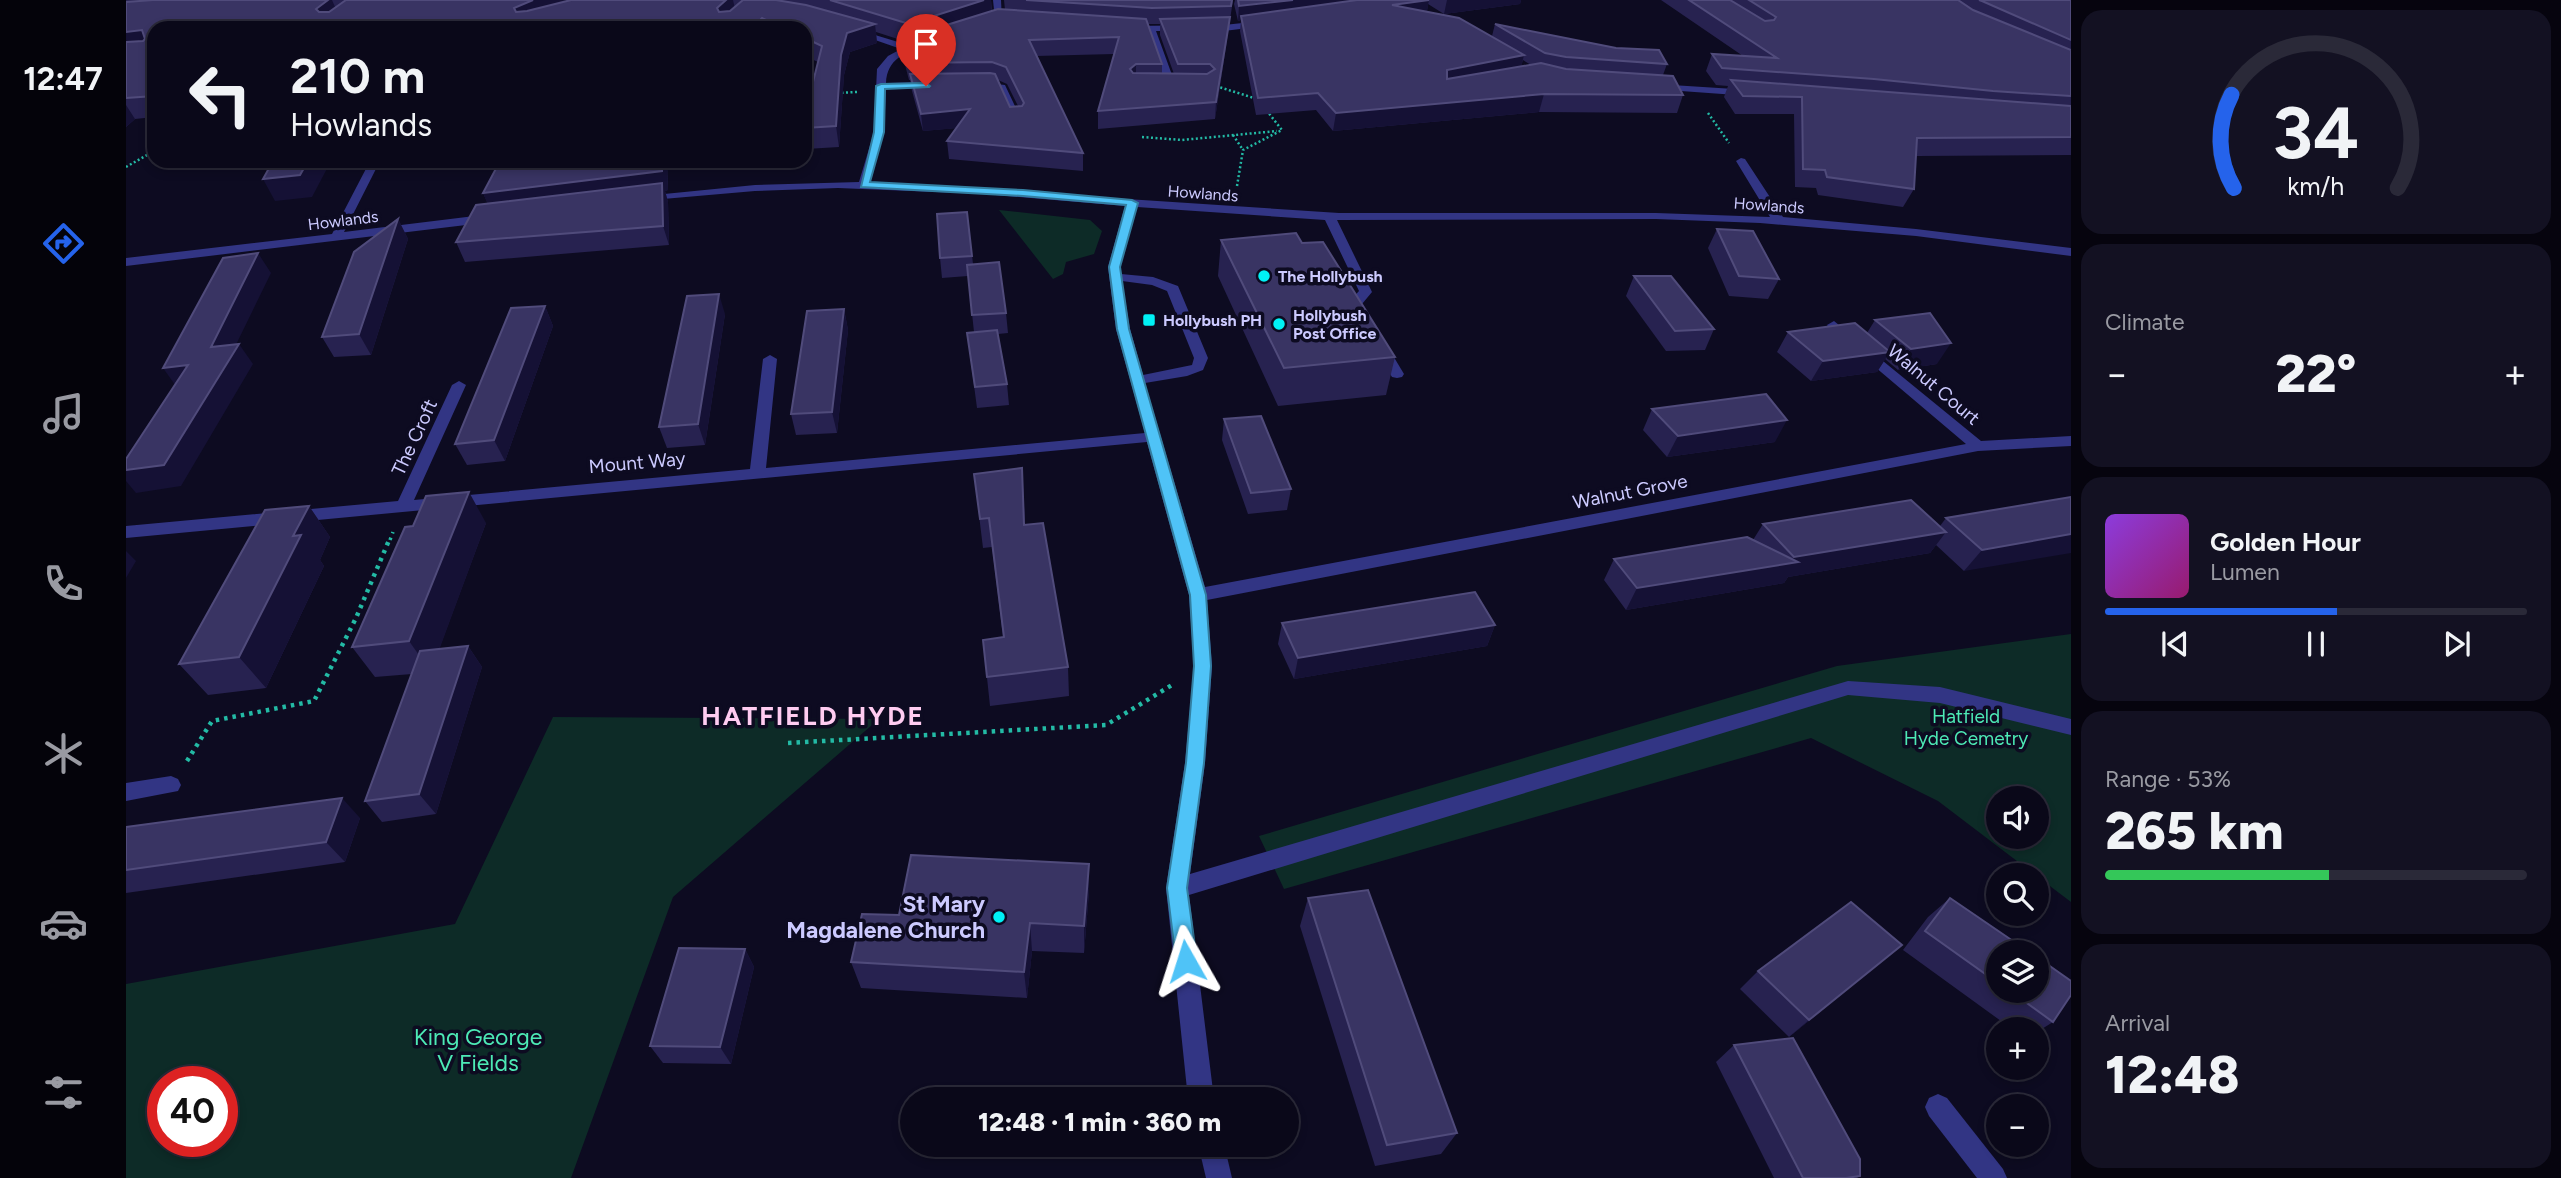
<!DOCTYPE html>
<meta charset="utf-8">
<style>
:root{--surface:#0a0819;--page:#131122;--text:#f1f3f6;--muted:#999aa2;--line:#2a2938;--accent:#2563eb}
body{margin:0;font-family:Figtree,sans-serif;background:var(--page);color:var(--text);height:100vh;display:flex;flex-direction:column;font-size:26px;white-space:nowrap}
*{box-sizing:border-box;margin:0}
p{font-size:23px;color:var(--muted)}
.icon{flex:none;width:38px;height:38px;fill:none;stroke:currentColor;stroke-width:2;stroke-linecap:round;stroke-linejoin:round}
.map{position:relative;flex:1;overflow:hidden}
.panel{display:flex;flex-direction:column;gap:10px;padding:10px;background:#06040e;width:490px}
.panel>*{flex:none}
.banner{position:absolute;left:21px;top:21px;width:665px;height:147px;border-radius:21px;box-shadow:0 4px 10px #0003,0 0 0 2px var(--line);background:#0a0819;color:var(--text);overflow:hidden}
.controls{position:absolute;left:1860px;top:786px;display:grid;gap:14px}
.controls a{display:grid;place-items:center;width:63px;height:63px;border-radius:50%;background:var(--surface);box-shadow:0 4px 10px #0003,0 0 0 2px var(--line);font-size:35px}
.speed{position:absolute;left:21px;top:1066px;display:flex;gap:14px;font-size:35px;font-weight:700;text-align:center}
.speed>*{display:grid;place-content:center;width:91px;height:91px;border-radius:50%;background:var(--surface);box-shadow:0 4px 10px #0003,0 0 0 2px var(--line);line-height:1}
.speed .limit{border:10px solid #d22;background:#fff;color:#111}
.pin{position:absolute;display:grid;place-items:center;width:60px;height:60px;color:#fff;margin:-72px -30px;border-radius:50% 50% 50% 0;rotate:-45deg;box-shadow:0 0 7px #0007}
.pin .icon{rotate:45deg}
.me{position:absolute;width:77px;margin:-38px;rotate:354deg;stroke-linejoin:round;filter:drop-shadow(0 0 5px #0008)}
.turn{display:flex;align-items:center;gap:24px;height:147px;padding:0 28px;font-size:32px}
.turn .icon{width:91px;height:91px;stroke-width:2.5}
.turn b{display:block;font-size:49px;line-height:60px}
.big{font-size:52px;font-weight:800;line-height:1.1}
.panel .card{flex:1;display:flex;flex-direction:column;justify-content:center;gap:10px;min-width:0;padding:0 24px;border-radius:21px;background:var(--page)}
.panel .dial{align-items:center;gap:0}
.dial svg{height:182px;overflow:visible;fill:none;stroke:var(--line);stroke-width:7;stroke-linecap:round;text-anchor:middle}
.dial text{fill:var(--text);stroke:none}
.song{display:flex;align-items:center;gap:21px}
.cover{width:84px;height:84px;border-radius:10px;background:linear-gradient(135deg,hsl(270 70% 55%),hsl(320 70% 35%))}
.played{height:7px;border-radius:4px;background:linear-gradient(90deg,var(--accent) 55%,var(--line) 55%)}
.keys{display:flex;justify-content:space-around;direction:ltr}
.heat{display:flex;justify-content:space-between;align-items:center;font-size:38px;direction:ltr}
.charge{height:10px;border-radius:5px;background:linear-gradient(90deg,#34c759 53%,var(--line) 0)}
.trip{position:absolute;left:774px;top:1087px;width:399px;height:70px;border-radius:35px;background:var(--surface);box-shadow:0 4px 10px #0003,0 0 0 2px var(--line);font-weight:800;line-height:70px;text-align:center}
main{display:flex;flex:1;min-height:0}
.tabs{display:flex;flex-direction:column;width:126px;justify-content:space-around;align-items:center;background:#04030a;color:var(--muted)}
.tabs .icon{width:49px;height:49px}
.tabs .current{color:var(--accent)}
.tabs b{font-size:32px;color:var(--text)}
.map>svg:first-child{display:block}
.green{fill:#0d2b27;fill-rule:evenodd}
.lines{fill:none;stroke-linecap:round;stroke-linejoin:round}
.path-far2{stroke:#23baa5;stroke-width:2.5;stroke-dasharray:2 2.5;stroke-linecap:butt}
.path-far1{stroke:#23baa5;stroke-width:3.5;stroke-dasharray:2.5 4.5;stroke-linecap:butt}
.path{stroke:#23baa5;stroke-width:4.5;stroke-dasharray:3.5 5;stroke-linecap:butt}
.minor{fill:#323584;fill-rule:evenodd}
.wall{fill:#272250;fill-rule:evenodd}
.shaded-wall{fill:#151135}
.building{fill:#393463;stroke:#504b7b;stroke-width:2}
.route{fill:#4fc3f7;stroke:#337fa1;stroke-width:2}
.poi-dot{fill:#00f1f5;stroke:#0d0b21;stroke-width:2.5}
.labels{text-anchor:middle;stroke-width:7;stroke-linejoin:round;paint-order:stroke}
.far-street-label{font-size:16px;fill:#cccaff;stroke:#0d0b21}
.far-poi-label{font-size:16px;font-weight:bold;fill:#cccaff;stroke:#0d0b21;text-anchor:start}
.street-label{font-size:19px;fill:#cccaff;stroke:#0d0b21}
.park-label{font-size:19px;fill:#4de9b5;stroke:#0d0b21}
.near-poi-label{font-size:23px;font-weight:bold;fill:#cccaff;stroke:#0d0b21;text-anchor:end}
.near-park-label{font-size:23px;fill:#4de9b5;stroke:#0d0b21}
.district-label{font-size:26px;font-weight:bold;letter-spacing:2px;fill:#ffccf1;stroke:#0d0b21}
</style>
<main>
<nav class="tabs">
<b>12:47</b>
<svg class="icon current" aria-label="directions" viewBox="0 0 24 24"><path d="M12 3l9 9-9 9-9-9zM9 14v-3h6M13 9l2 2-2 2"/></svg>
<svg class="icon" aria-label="music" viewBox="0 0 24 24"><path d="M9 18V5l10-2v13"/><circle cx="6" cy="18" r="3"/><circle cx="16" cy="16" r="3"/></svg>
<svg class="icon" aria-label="phone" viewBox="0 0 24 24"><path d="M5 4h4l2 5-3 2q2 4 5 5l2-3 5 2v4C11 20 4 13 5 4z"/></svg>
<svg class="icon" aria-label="climate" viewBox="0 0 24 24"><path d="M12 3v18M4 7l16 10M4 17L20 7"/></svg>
<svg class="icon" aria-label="car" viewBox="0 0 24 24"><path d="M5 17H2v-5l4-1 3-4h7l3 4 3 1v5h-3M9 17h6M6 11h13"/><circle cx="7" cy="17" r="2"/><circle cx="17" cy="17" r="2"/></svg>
<svg class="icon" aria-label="filters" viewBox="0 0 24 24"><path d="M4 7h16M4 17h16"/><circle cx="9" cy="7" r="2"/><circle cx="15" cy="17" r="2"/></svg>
</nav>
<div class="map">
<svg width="1945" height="1178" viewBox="0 0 1945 1178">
<rect width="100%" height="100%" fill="#0d0b21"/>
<g class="green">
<polygon points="873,210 964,220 976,231 968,254 940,262 937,274 927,279"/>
<path d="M1945,634V902L1812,801L1685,738L1158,889L1133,836L1711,666ZM1872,798H1911V836H1872Z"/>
<path d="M427,717L753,719L547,897L445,1178H0V984L329,924ZM37,1082H96V1141H37Z"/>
</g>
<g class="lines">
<g class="path-far2">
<polyline points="1090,86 1131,99"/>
<polyline points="711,93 731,92"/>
<polyline points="1582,113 1603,143"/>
<polyline points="1107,135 1117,150"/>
<polyline points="1016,137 1056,140 1151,131"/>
<polyline points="0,167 28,151"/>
<polyline points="1111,186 1117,150 1156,130 1141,111"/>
</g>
<polyline class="path-far1" points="264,540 267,532"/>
<g class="path">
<polyline points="662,743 980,725 1046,685"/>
<polyline points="61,761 86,721 188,701 230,618 264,538"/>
</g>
<g class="minor">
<polygon points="867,0 875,0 876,21 869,19"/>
<polygon points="1135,21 1138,26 1098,31 1030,31 1050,86 1045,89 1040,86 1021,31 1002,32 998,29 1002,26 1098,25"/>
<path d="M726,28L782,45L800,42V46C779,52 761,59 760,83L807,82L812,85L807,88L760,89L758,132L744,182L1213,213H1530L1644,217L1610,161L1615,158L1619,159L1657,217L1790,229L1945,248V256L1790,236L1634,223L1530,219L1211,220L1246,292L1236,304L1244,317L1237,321L1232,320L1222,303L1233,291L1199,220L1011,207L994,267L995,274L1027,277L1052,286L1082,358L1077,370L1061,376L1019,383L1079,587L1840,444L1703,328L1701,325L1708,321L1855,441L1945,436V446L1852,451L1081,600L1086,666L1079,763L1064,874L1722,681L1814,687L1945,719V735L1814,703L1722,695L1063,895L1088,1099H1062L1040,888L1059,763L1068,666L1063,595L1021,442L0,538V526L272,501L326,385L333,381L340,385L288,500L624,469L637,359L644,355L651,359L640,468L1019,433L990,329L982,267L999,206L858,194L712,188L629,191L514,201V197L518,196L629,185L733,182L748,132L751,69L762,56L775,49L726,32ZM996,281L1026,285L1041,291L1068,358L1066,365L1017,375L1004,329Z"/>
<polygon points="853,82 879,85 896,121 895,123 886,121 872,90 850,87 850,83"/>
<polygon points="1530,84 1624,90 1629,93 1624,96 1527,89 1525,87"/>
<polygon points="244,161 254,161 218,232 365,214 371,218 365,222 0,266 0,258 206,234"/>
<polygon points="1255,343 1260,344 1278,374 1276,377 1271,378 1266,377 1248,347"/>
<polygon points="45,776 52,779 55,785 52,791 0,801 0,783"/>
<polygon points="1812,1094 1821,1098 1877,1169 1881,1178 1851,1178 1803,1116 1799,1107 1803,1098"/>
<polygon points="1072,1144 1098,1144 1106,1178 1080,1178"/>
</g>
</g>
<g class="wall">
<path d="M0,0H865L866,11L879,10L878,0H1107L1089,119L972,129V111L988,54L910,56L957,153V171L823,159L821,141L830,128L797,131L786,91L784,80H783L778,61L776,45L781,42L750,32L751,43L724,52L718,75L713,147L680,149L679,114L692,62L679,56V28H28V117L9,119L0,127ZM1022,24H1034V35L1048,74L1036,73V64ZM872,80L881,84L892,106L884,107Z"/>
<path d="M1109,0H1395L1394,4L1318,14L1302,4L1301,11L1366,36L1369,24L1541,64L1537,75L1557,95L1551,113L1413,112L1207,131L1190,110L1130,115L1114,31L1115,20L1112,21L1108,4ZM1397,60L1405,65L1395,66Z"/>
<polygon points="1535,0 1945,0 1945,155 1790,156 1788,189 1777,207 1692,195 1690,188 1669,187 1668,114 1609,114 1598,97 1602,86 1590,85 1580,71 1586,54 1617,56"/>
<polygon points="374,161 541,161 542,190 539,191 542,202 543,245 339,262 330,242 362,204 357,193"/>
<polygon points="841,212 847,264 880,313 882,333 872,334 881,384 883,405 851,408 841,333 848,332 842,276 816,278 814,258"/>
<polygon points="272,219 282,239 245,355 208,357 196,337"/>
<polygon points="1591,229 1653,279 1642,299 1603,296 1582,248"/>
<polygon points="1095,240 1176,243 1269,357 1260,395 1152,406 1092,276"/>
<polygon points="1508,276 1588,329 1579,350 1540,351 1500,296"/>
<polygon points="419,306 427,326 379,461 341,465 329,444"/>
<polygon points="718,309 722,330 711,433 670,435 665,414"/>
<polygon points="599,314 579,445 541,448 533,427"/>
<polygon points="1749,320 1811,364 1772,370 1759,359 1751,372 1685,381 1651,352 1662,332 1741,333"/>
<polygon points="1526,409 1649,442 1541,457 1517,430"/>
<polygon points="1098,419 1165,489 1161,510 1122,514 1096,440"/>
<polygon points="896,468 899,525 942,667 943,696 864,706 857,640 877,637 866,547 857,548 848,474"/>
<polygon points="1945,497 1838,571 1810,545 1804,553 1662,577 1658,583 1500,610 1478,580 1488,559 1627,540 1637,524 1814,526 1820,518"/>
<polygon points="183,506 204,537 194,560 198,566 140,688 82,695 53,664"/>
<polygon points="360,523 313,649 342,646 356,667 310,814 256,822 239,801 286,674 249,677 226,647"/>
<polygon points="1156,623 1369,625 1361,646 1168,679 1152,644"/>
<polygon points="234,818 219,862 0,893 0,827"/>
<polygon points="963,864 963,892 958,953 906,951 901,998 735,988 725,962 773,915"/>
<polygon points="1182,898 1331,1133 1315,1154 1249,1166 1174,926"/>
<polygon points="1824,898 1872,952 1872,990 1911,990 1927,1022 1911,1032 1911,1029 1886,1029 1777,950 1802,917"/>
<polygon points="1776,945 1663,1037 1614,989 1632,971"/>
<polygon points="619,949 628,967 605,1064 537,1063 524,1046"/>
<polygon points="1608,1045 1734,1176 1731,1178 1648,1178 1590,1062"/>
</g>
<g class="shaded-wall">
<polygon points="202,0 206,0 213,16 199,28 190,9"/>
<polygon points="407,0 473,0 395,27 388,8"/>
<polygon points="600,0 607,0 610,13 595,26 591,8"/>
<polygon points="858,0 865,0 866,16 785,43 783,24"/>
<polygon points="1167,0 1280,0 1115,16 1115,20 1112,21 1113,6"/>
<polygon points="1303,0 1300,16 1266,5"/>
<polygon points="1321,0 1395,0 1394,4 1318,14"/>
<polygon points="1104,17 1102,33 1089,119 1090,102"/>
<polygon points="636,18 638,28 627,28"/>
<polygon points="749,24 751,43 724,52 718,75 713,147 710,126 715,55 721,33"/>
<polygon points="16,30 28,49 0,52 0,32"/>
<polygon points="1398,55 1394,72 1317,87 1321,70"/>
<polygon points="1010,64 1010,81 1004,69"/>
<polygon points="1418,94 1413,112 1207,131 1210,113"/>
<polygon points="0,105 9,119 0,127"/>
<polygon points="844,109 845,127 797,131 795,114"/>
<polygon points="182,161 205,161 186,197 149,201 137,179"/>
<polygon points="536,161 541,161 542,190 539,191 542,202 543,245 537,226 365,212 357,193"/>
<polygon points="272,219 282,239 245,355 233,334"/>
<polygon points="132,253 145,273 102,361 113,344 127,364 55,486 10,493 0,481 0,470 85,347"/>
<polygon points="593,294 599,314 579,445 572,424"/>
<polygon points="419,306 427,326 379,461 368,440"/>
<polygon points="718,309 722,330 711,433 706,412"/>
<polygon points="1825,343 1811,364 1772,370 1785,349"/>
<polygon points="1764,352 1751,372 1685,381 1697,361"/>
<polygon points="62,365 52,389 37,368"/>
<polygon points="1661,420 1649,442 1541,457 1552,436"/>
<polygon points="896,468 898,497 900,555 898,525"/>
<polygon points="343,492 360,523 305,672 283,641"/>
<polygon points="183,506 204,537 194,560 198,566 140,688 113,657 167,536"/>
<polygon points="1820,532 1804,553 1662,577 1658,583 1500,610 1511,588 1664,563 1668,557"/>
<polygon points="1945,534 1945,553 1838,571 1856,550"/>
<polygon points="0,551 10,561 0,578"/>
<polygon points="1369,625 1361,646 1168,679 1172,658"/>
<polygon points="342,646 356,667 310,814 293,794"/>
<polygon points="216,798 234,818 219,862 200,842"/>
<polygon points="963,864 963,892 958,953 958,926"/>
<polygon points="904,923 906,951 901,998 898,972"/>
<polygon points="1776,945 1754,963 1663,1037 1683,1020"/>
<polygon points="619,949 628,967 605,1064 594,1047"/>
</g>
<g class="building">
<polygon points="27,0 202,0 190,9 193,12 203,12 220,0 407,0 388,8 390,12 401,11 445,0 600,0 591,8 593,12 604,11 617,0 650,0 680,5 749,24 721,33 715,55 710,126 679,128 679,114 696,46 679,38 679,28 658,28 636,18 627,28 28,28 28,96 0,98 0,42 17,41 19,39 16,30 0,32 0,2"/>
<polygon points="704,0 858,0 783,24"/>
<polygon points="900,0 1106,0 1105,6 1026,8"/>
<polygon points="1112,0 1167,0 1113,6"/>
<polygon points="1231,0 1303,0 1266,5 1333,18 1398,55 1321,70 1321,79 1415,63 1440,69 1547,76 1557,95 1418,94 1210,113 1192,93 1132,98 1115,16"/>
<polygon points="1563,0 1604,0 1639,21 1648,20 1650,17 1623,0 1832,0 1847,10 1945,50 1945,96 1867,91 1748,79 1596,68 1586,54 1651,58"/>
<polygon points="1853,0 1945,0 1945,40 1856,1"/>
<polygon points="872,9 1020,19 1036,64 1010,64 1004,69 1007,73 1081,74 1089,69 1084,64 1052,64 1034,19 1104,17 1090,102 972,111 993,37 903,40 957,153 821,141 844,109 795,114 784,74 864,73 869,74 884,107 896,106 898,103 880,67 866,62 781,63 776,45 811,28"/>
<polygon points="1369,24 1490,48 1533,50 1541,64 1440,57 1419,53"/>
<polygon points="1605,80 1945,106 1945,137 1791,138 1788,189 1701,177 1699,170 1677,169 1676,97 1617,96"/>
<polygon points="147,161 182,161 174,175 137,179"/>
<polygon points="374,161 536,161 536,171 357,193"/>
<polygon points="536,183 537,226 330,242 350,205"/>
<polygon points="841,212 846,256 814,258 811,214"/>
<polygon points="272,219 233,334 196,337 228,252"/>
<polygon points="1591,229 1627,231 1653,279 1613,276"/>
<polygon points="1170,233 1176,243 1197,242 1269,357 1158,368 1095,240"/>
<polygon points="132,253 85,347 113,344 38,465 0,470 0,459 62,365 37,368 97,258"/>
<polygon points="873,262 880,313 846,315 841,265"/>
<polygon points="1508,276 1545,276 1588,329 1549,331"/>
<polygon points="593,294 572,424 533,427 561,296"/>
<polygon points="419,306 368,440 329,444 385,308"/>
<polygon points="718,309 706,412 665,414 681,311"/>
<polygon points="1804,313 1825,343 1785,349 1749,320"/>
<polygon points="1729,323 1764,352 1697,361 1662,332"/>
<polygon points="871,330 881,384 849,387 841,333"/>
<polygon points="1640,394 1661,420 1552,436 1526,409"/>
<polygon points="1135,416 1165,489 1125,493 1098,419"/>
<polygon points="896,468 898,525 917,523 942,667 861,677 857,640 878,637 863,518 854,519 848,474"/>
<polygon points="343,492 283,641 226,647 279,527 287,526 300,496"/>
<polygon points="1945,497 1945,534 1856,550 1820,518"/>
<polygon points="1785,500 1820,532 1668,557 1637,524"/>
<polygon points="183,506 167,536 175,535 113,657 53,664 139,510"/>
<polygon points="1621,537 1672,562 1511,588 1488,559"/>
<polygon points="1349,592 1369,625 1172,658 1156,623"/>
<polygon points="342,646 293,794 239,801 294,651"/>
<polygon points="216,798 200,842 0,870 0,827"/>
<polygon points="785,855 963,864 958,926 904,923 898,972 725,962 736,914 773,915"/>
<polygon points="1242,890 1331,1133 1261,1145 1182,898"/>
<polygon points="1824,898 1903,952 1872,952 1872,983 1799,931"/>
<polygon points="1725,902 1776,945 1683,1020 1632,971"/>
<polygon points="553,948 619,949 594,1047 524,1046"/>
<polygon points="1911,957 1945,981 1945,995 1927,1022 1883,990 1911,990"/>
<polygon points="1667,1038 1734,1159 1734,1176 1720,1178 1677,1178 1608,1045"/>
</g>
<polygon class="route" points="800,83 804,86 803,87 759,89 758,132 744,182 897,190 1006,200 1012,203 994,267 1003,329 1080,595 1085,666 1078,763 1061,888 1071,961 1068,968 1060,971 1053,968 1050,961 1041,888 1060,763 1068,666 1064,595 991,329 983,267 1000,205 897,196 735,187 748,132 750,86 755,84"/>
<g class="poi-dot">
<circle cx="1138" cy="276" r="7"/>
<rect x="1016" y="313" width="14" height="14" rx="3.5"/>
<circle cx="1153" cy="324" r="7"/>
<circle cx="873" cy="917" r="7"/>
</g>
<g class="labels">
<g class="far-street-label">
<text transform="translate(1077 193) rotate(4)" y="6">Howlands</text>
<text transform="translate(1643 205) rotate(4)" y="6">Howlands</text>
<text transform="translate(217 220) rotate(-7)" y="6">Howlands</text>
</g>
<g class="far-poi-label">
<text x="1152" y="282">The Hollybush</text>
<text x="1167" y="321">Hollybush<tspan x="1167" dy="18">Post Office</tspan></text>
<text x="1037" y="326">Hollybush PH</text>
</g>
<g class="street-label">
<text transform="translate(1808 384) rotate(40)" y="7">Walnut Court</text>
<text transform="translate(288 437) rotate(-65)" y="7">The Croft</text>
<text transform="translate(511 462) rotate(-5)" y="7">Mount Way</text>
<text transform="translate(1504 491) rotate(-11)" y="7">Walnut Grove</text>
</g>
<g class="park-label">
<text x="1840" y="723">Hatfield<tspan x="1840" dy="22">Hyde Cemetry</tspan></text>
</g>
<g class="near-poi-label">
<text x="859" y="912">St Mary<tspan x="859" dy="26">Magdalene Church</tspan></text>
</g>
<g class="near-park-label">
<text x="352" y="1045">King George<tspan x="352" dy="26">V Fields</tspan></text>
</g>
<g class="district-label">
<text x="687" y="725">HATFIELD HYDE</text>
</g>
</g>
</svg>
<div class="controls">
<a><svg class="icon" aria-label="sound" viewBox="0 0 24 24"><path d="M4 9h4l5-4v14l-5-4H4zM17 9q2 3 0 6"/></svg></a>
<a><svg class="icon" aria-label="search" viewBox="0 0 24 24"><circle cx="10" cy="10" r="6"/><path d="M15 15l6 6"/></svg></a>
<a><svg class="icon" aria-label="layers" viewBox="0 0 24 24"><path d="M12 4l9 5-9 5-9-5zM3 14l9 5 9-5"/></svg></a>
<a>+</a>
<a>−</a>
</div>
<div class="speed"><div class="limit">40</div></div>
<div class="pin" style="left:800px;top:86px;background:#d93025"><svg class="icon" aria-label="arrive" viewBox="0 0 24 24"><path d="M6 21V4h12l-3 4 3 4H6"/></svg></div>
<svg class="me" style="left:1060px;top:961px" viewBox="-20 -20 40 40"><path d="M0-17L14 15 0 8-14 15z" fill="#4fc3f7" stroke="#fff" stroke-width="4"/></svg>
<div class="trip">12:48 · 1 min · 360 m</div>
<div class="banner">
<div class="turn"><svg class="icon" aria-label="left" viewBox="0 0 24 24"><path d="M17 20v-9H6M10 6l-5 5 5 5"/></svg><div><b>210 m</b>Howlands</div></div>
</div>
</div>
<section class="panel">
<div class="card dial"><svg viewBox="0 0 100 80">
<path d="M14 69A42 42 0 1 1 86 69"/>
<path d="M14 69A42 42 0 0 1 13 28" stroke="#2563eb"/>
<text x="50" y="56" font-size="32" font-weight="700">34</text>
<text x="50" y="72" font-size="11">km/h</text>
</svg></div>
<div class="card"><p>Climate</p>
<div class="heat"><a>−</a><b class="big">22°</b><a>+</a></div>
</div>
<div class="card">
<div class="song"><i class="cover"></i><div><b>Golden Hour</b><p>Lumen</p></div></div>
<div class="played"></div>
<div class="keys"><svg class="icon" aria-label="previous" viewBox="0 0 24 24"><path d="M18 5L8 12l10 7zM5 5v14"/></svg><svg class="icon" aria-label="pause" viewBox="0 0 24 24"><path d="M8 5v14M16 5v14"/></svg><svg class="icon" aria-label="next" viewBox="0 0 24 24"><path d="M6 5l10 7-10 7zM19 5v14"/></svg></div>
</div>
<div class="card"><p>Range · 53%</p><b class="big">265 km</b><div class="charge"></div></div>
<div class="card"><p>Arrival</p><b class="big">12:48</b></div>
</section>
</main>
